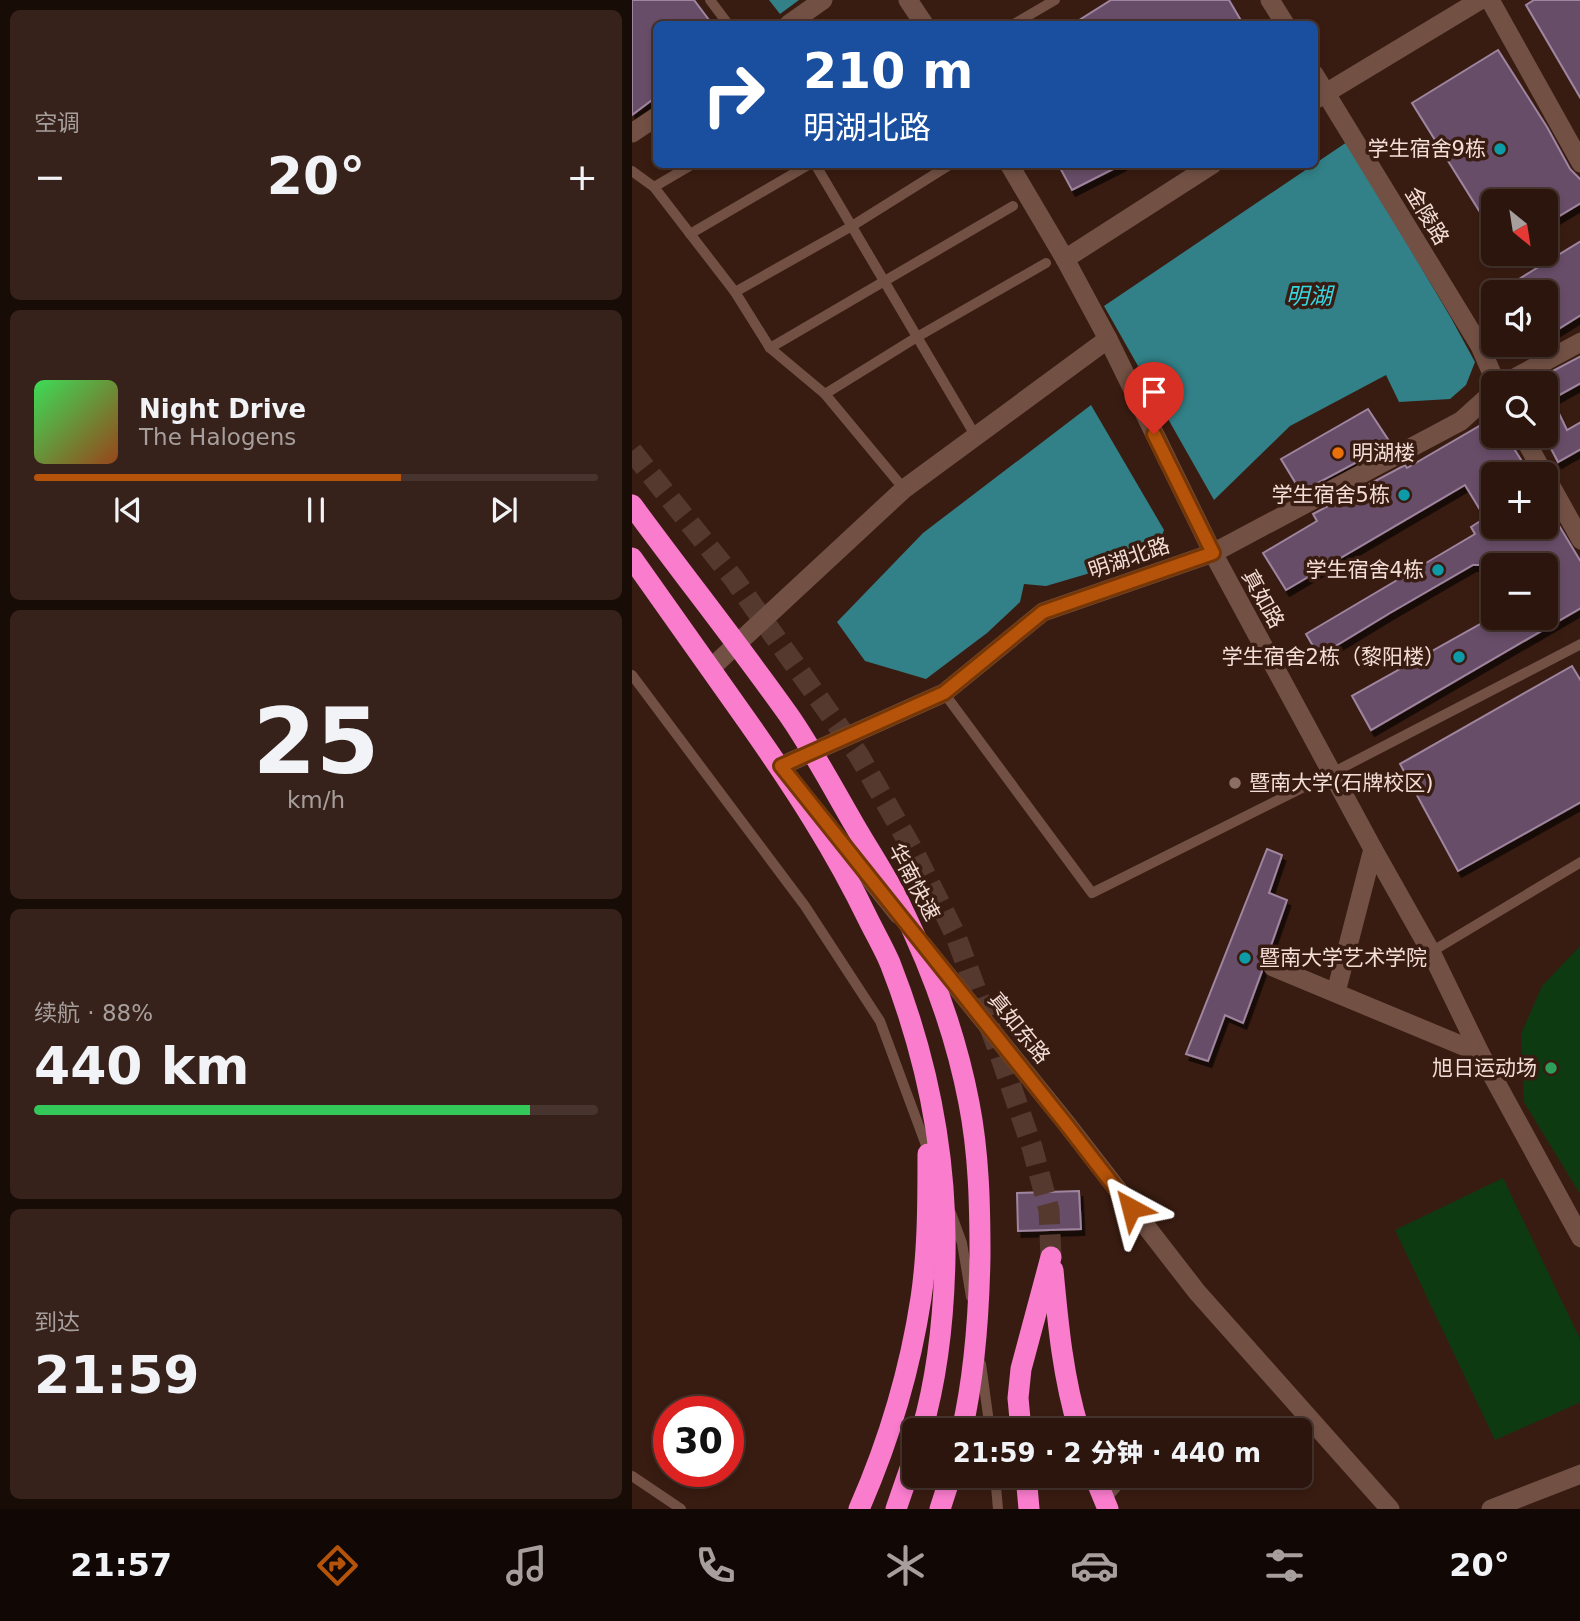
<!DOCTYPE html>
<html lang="zh">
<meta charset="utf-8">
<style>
:root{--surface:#2b150d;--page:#37221b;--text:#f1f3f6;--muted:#a69f9d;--line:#47342e;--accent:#b45309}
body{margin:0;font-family:"DejaVu Sans","Noto Sans SC",sans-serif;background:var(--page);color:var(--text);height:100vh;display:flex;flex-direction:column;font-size:26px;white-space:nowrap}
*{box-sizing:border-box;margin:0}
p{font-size:23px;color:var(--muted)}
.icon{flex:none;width:38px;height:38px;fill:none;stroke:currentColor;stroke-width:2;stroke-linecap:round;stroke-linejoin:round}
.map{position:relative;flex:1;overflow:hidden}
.drawer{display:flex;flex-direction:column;gap:10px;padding:10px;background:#180c07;width:632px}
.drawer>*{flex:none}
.hud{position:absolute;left:21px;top:21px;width:665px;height:147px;border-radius:10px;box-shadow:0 4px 10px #0003,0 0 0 2px var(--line);background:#1a4fa0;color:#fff;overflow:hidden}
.needle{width:46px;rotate:150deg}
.controls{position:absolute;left:849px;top:189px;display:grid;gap:14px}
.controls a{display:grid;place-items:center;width:77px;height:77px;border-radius:10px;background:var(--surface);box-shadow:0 4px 10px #0003,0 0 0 2px var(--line);font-size:35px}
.speed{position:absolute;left:21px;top:1396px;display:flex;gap:14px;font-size:35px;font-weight:700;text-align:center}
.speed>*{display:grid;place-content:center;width:91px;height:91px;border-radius:50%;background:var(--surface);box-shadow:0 4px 10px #0003,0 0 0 2px var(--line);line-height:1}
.speed .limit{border:10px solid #d22;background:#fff;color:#111}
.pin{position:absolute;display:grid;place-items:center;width:60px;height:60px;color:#fff;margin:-72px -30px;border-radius:50% 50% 50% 0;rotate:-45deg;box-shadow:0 0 7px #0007}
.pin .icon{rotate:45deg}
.me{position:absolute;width:77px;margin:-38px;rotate:322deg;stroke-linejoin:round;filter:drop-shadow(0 0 5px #0008)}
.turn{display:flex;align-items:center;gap:24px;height:147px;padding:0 35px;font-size:32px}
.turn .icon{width:91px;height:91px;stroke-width:2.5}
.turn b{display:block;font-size:49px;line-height:60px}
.big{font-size:52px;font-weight:800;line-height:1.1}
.drawer .card{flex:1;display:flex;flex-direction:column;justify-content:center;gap:10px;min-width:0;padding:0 24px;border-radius:10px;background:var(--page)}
.drawer .dial{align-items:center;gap:0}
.dial b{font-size:91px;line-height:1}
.song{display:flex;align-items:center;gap:21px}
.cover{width:84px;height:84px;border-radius:10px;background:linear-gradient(135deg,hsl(130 70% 55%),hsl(20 70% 35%))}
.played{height:7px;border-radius:4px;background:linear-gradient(90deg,var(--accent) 65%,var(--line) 65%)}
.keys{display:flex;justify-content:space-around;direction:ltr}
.heat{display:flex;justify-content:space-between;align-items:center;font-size:38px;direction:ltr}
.charge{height:10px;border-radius:5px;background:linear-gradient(90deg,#34c759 88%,var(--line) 0)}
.trip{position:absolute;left:270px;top:1418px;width:410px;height:70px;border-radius:10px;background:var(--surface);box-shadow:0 4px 10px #0003,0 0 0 2px var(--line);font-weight:800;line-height:70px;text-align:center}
.menu{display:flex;height:112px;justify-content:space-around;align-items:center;background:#110805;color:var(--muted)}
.menu .icon{width:49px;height:49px}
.menu .selected{color:var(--accent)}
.menu b{font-size:32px;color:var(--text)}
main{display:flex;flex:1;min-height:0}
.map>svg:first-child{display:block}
.green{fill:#0e3a11}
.water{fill:#328188}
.building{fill:#674e67;stroke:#9f859f;stroke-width:2;filter:url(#shadow)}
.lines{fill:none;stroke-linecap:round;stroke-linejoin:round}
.highway-tunnel{stroke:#55392f;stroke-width:21;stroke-dasharray:21 10;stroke-linecap:butt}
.lane{stroke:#725144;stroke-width:10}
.street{stroke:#725144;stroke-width:19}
.highway{stroke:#f97ccd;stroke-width:21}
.route-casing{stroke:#753606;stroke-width:18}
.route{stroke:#b45309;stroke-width:12}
.culture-dot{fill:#0f9aa8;stroke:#391c11;stroke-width:2.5}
.food-dot{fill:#e8710a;stroke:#391c11;stroke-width:2.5}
.education-dot{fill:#8d6e63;stroke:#391c11;stroke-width:2.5}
.leisure-dot{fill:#2e9e5b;stroke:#391c11;stroke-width:2.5}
.labels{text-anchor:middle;stroke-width:7;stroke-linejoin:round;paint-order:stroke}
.poi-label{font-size:21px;fill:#f3ded7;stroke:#391c11;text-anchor:end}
.street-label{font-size:21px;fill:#f3ded7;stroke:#391c11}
.water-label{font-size:23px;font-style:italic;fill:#36d6e2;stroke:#391c11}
</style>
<main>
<section class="drawer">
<div class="card"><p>空调</p>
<div class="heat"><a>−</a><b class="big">20°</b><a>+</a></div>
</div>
<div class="card">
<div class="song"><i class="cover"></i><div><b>Night Drive</b><p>The Halogens</p></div></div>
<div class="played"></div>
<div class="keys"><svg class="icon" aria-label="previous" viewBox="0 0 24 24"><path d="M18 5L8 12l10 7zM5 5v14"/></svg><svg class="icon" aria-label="pause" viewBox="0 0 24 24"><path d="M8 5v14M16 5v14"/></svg><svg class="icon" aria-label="next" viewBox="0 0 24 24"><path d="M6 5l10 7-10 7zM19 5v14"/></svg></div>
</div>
<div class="card dial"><b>25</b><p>km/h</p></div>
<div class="card"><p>续航 · 88%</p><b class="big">440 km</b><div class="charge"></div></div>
<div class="card"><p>到达</p><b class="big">21:59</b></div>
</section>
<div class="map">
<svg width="949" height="1509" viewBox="0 0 949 1509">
<defs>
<filter id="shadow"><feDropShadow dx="3.5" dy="6" stdDeviation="0" flood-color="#0009"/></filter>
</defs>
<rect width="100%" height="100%" fill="#391c11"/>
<g class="green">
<polygon points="948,946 948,1194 892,1102 889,1034 910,986"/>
<polygon points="871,1178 948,1339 949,1402 863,1440 763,1230"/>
</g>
<g class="water">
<polygon points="137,0 167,0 148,14"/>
<polygon points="715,142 819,318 843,362 834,385 818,399 767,402 754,375 658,426 582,500 472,306"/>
<polygon points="459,405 532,530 528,541 516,556 414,586 392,584 388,602 355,633 294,679 233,661 205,622 291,533"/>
</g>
<g class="building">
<polygon points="0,0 62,0 80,24 24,24 24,97 0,115"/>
<polygon points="479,0 597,0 611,24 441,24"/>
<polygon points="902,0 949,0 949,99 894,5"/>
<polygon points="866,50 915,127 938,169 949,180 949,203 914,224 914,201 861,201 861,233 780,103"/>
<polygon points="426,164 491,164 440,190"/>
<polygon points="949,241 949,315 920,333 914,323 914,292 895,292 887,279"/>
<polygon points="949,356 949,383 920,399 935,430 949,422 949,449 926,462 914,439 914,385 914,387 920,383 898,383"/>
<polygon points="736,409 759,444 669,492 649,459"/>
<polygon points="861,418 861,436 874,436 898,474 861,474 861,527 914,527 914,504 949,562 949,608 739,730 720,696 859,618 914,618 914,565 841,565 758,613 687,656 674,634 843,534 839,527 853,518 833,485 654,590 631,553 685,521 681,514 773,465 775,468"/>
<polygon points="940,666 949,681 949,802 826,871 768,764"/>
<polygon points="635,849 650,855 637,893 655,900 635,957 630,963 630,971 611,1023 593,1015 576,1061 554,1054"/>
<polygon points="447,1191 449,1229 386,1231 385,1193"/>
</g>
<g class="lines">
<polyline class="highway-tunnel" points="0,451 102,579 226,754 282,852 323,934 366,1049 400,1147 417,1210 419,1257"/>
<g class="lane">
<polyline points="78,0 96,24"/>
<polyline points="382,24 423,0"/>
<polyline points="183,164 343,435"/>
<polyline points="0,171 22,187 103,292 138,348 193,394 272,489"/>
<polyline points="22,187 61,164"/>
<polyline points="58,234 178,164"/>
<polyline points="103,292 220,226 319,164"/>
<polyline points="138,348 381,206"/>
<polyline points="193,394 285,337 414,263"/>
<polyline points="0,675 173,906 248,1021 298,1156"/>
<polyline points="312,693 460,893 700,773 949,644"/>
<polyline points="799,952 949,862"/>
<polyline points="319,1213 330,1243 339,1297"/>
<polyline points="349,1364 358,1430"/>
<polyline points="363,1475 366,1509"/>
<polyline points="0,1476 49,1509"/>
<polyline points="473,1500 489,1482"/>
</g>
<g class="street">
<polyline points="276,0 292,24"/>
<polyline points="638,0 653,24"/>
<polyline points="858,0 949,163"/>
<polyline points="157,24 191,0"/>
<polyline points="682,74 848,346 864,383"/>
<polyline points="684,99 848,0"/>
<polyline points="0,133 24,117"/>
<polyline points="377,164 433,259 476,339 581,553 741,849 799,952 848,1053 949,1238"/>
<polyline points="433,259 581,164"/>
<polyline points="873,383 949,342"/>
<polyline points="891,436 912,474"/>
<polyline points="914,477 949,540"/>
<polyline points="78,669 272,489 476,339"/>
<polyline points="149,766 312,693 411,612 581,553 829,421 861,392"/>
<polyline points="183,810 267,915"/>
<polyline points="290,944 434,1123 565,1292 758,1509"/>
<polyline points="641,967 848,1053"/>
<polyline points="704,992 741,849"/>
<polyline points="859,1509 949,1474"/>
</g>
<g class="highway">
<path d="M0,505C52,576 107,645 158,717C182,752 202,790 223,826C238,852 255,877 268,904C299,967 324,1035 337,1103C347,1154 348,1206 348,1256C347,1314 343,1373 330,1430"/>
<path d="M0,558C39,613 78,668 116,722C161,786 203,850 237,921C244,935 252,949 258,963C295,1057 315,1157 313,1257C312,1316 306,1374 290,1430"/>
<path d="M421,1270C426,1324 431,1378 447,1430"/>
<polyline points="389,1430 386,1398 389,1369 419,1257"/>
<polyline points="394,1475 397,1509"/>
<polyline points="462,1475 476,1509"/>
<path d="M227,1509C256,1443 278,1370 289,1298C296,1251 296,1202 296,1154"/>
<polyline points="264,1509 282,1457"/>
<polyline points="308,1509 319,1475"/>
</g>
</g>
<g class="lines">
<defs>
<polyline id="route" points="499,1208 434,1124 149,766 312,693 411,612 581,553 522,434"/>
</defs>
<use href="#route" class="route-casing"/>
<use href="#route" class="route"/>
</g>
<g class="culture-dot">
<circle cx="868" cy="149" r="7"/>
<circle cx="772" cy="495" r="7"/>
<circle cx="806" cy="570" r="7"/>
<circle cx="827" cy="657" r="7"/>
<circle cx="613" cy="958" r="7"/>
</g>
<circle class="food-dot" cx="706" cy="453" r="7"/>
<circle class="education-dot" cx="603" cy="783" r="7"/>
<circle class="leisure-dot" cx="919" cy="1068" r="7"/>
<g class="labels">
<g class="poi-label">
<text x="854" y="156">学生宿舍9栋</text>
<text x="720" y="460" text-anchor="start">明湖楼</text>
<text x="758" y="502">学生宿舍5栋</text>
<text x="792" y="577">学生宿舍4栋</text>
<text x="813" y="664">学生宿舍2栋（黎阳楼）</text>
<text x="617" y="790" text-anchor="start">暨南大学(石牌校区)</text>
<text x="627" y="965" text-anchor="start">暨南大学艺术学院</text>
<text x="905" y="1075">旭日运动场</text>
</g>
<g class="street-label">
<text transform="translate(795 216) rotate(59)" y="7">金陵路</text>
<text transform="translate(497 558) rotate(-19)" y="7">明湖北路</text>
<text transform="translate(631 599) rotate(61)" y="7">真如路</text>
<text transform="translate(282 882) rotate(62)" y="7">华南快速</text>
<text transform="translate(387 1028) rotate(51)" y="7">真如东路</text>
</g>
<g class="water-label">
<text x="677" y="304">明湖</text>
</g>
</g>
</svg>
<div class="controls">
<a><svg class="needle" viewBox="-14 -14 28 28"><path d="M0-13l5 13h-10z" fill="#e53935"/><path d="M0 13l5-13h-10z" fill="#a69f9d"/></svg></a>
<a><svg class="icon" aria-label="sound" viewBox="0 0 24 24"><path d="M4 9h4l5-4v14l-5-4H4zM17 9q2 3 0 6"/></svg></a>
<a><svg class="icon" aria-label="search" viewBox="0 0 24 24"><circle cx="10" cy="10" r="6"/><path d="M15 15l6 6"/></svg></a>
<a>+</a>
<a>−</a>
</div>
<div class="speed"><div class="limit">30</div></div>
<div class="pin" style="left:522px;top:434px;background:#d93025"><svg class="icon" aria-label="arrive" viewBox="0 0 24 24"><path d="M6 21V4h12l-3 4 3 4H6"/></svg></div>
<svg class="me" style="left:499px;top:1208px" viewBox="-20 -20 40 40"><path d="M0-17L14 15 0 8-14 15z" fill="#b45309" stroke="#fff" stroke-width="4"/></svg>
<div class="trip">21:59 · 2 分钟 · 440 m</div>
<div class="hud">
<div class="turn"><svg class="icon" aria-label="right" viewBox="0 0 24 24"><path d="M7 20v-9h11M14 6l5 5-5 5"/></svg><div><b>210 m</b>明湖北路</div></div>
</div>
</div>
</main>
<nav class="menu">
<b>21:57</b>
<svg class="icon selected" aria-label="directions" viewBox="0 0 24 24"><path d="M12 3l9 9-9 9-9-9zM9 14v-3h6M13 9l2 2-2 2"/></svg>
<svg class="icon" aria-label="music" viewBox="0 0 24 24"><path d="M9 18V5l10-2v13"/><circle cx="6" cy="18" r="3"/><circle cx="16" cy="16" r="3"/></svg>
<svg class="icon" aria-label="phone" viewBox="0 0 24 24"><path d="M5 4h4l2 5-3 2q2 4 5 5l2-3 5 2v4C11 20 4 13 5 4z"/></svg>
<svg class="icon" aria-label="climate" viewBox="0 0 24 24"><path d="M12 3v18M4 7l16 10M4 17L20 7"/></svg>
<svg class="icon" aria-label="car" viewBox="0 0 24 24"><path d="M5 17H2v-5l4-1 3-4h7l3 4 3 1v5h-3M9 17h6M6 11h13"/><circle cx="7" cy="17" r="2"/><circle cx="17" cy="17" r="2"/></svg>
<svg class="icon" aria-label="filters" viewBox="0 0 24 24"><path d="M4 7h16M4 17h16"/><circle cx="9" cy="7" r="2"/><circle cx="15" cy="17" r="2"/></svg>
<b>20°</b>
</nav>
